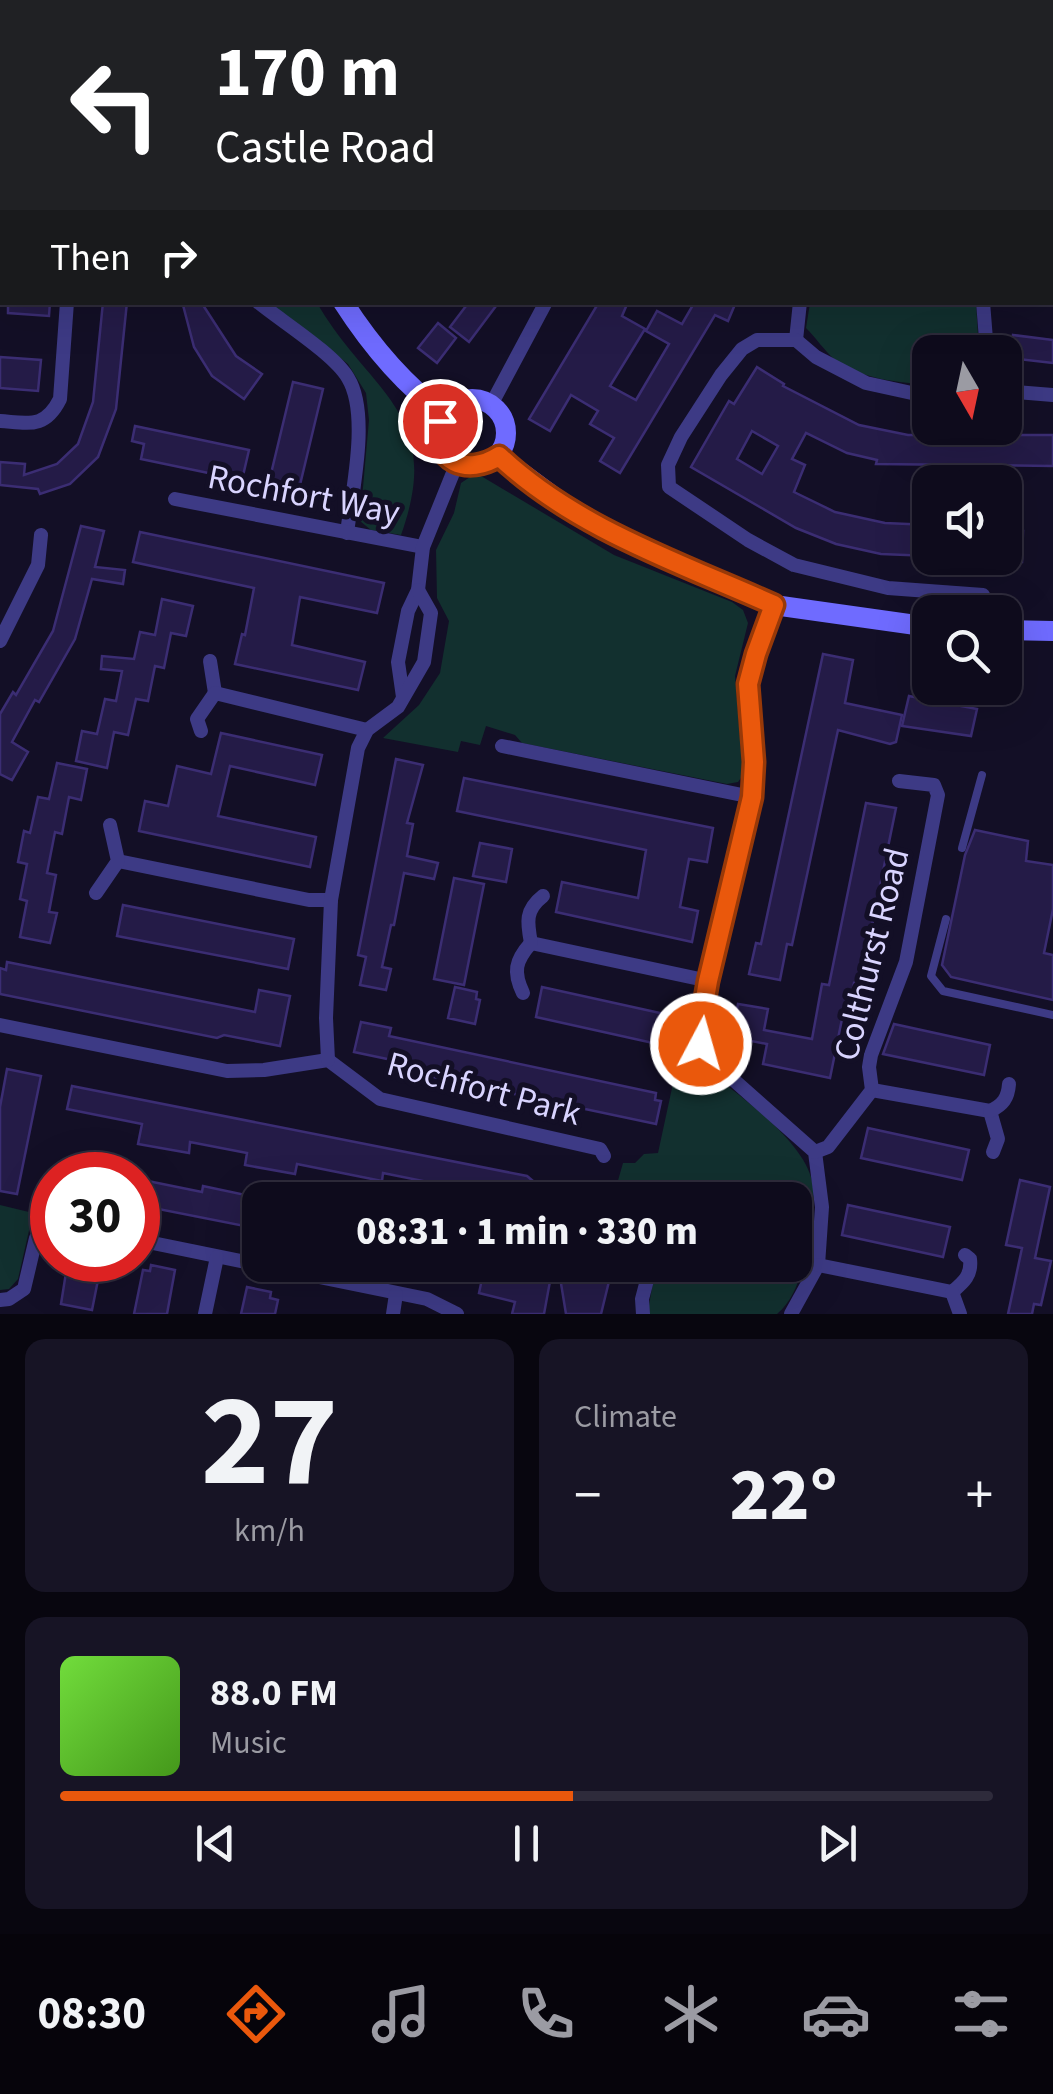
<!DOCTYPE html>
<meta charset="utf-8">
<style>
:root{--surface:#0e0b1c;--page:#171425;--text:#f1f3f6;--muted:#9b9ba3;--line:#2e2b3b;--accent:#ea580c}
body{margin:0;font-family:"Source Sans 3",sans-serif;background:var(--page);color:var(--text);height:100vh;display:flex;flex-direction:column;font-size:38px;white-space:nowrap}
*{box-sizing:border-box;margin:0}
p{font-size:32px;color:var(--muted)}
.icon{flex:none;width:55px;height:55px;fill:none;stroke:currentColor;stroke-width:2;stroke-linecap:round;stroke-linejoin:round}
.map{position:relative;height:1314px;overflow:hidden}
.side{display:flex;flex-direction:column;gap:25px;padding:25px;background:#08060f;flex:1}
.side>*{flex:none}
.guide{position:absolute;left:0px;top:0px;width:1055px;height:305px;box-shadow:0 10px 40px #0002,0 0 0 2px var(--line);background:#202124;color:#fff;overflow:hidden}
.needle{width:65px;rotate:171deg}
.fabs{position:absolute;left:912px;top:335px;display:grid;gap:20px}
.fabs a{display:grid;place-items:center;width:110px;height:110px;border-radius:20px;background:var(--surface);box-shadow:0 10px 40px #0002,0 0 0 2px var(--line);font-size:50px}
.speed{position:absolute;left:30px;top:1152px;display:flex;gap:20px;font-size:50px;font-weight:700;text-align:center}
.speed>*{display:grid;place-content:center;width:130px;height:130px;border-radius:50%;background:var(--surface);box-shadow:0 10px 40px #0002,0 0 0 2px var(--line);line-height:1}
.speed .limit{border:15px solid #d22;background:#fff;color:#111}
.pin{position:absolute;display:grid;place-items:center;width:85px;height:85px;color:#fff;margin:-42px;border:5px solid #fff;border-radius:50%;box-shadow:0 2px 10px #0007}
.me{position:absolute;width:110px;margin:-55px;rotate:6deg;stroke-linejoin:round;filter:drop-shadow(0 0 8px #0008)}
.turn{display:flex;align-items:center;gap:35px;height:210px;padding:0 50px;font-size:45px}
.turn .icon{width:130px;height:130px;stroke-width:2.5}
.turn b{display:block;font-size:70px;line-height:85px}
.then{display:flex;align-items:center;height:95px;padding:0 50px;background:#0003;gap:20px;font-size:38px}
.big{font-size:75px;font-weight:800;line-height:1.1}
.side .widget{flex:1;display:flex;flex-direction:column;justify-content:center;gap:15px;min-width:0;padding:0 35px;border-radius:20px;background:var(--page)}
.side .dial{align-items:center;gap:0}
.dial b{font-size:130px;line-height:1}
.song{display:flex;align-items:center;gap:30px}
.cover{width:120px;height:120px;border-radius:15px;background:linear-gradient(135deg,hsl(100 70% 55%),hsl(100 70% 35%))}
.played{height:10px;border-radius:5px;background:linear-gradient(90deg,var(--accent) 55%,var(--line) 55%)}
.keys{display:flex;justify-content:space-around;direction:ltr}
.heat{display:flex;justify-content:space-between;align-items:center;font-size:55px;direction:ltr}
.side .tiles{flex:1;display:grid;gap:25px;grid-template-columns:1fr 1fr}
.widget:last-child{grid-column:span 2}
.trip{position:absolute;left:242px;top:1182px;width:570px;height:100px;border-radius:20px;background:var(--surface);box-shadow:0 10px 40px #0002,0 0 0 2px var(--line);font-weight:800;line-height:100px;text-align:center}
.menu{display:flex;height:160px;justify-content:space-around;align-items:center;background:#06040b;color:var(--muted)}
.menu .icon{width:70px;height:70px}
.menu .current{color:var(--accent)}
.menu b{font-size:45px;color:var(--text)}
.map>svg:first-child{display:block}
.green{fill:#12302f}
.building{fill:#241b47;stroke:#3b2d73;stroke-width:2.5;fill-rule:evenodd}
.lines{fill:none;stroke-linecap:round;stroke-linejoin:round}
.lane{stroke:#3d3a85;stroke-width:8}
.street{stroke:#3d3a85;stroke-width:14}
.secondary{stroke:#6f6bff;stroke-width:20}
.route-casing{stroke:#983908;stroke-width:25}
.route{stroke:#ea580c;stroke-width:18}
.labels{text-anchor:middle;stroke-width:10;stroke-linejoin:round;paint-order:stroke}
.street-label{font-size:35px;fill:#d9d4ff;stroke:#130f26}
</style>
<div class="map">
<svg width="1053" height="1314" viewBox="0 0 1053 1314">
<rect width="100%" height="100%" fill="#130f26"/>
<g class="green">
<polygon points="505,0 703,0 502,2"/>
<path d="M270,303H317C370,394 445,412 401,535L371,530L360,521L369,420L366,393L348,364Z"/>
<path d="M810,303H976L979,352H930V384C902,384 857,378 834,359C824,350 816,338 806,328Z"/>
<polygon points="476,473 614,555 732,602 743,610 748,623 735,676 743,775 738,782 727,784 522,743 515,735 486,726 480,745 461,741 458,752 383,738 419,705 440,673 449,621 437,598 436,550 454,513 461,483"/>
<path d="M680,1051C718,1080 802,1134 812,1181C817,1204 810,1229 806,1251C801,1274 796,1298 777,1314H650L648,1311L656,1265H795V1200H673L617,1184L623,1163H635L644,1154L658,1153Z"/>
<polygon points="0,1205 33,1213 18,1279 9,1289 0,1290"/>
</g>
<g class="building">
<polygon points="8,302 50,302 49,316 8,313"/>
<polygon points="103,302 127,302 116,409 98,457 70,484 40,494 38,489 0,485 0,462 25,464 24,475 57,464 78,444 93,402"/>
<polygon points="201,302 236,356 262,374 244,399 212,376 194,347 183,305"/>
<polygon points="469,302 499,302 469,342 450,327"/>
<polygon points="599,302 628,302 622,316 645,329 610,386 636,400 669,344 646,331 657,311 682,324 693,305 688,302 736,302 728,321 715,315 620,473 600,461 614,438 590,424 598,411 571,395 550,431 529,419"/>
<polygon points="438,323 456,338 437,363 418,348"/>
<polygon points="1013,335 1053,340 1053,363 1010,358"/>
<polygon points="0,357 41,360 38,391 0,388"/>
<path d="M757,367L784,384L783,386L859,425L908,435H1053V466L876,464L877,460L847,453L806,433L792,459L805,465L794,492L835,512L885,523L930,525V556L881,554L836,544L796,528L691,467L729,401L734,404ZM752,431L778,446L762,474L737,459Z"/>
<polygon points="293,382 323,389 299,489 269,482"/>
<polygon points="135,426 249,450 242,480 141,459 144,444 132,441"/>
<polygon points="81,526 104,531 95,567 125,570 123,584 92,579 75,639 39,702 35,700 12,742 28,752 12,780 0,774 0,714 13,692 16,695 53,631"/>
<polygon points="1005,530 1023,531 1022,562 1005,561"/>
<polygon points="140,532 384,583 377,613 300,597 292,645 365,662 358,690 235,664 242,634 245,635 254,588 133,562"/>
<polygon points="162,599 193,606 186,636 171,633 164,668 155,666 148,701 136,699 128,735 114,732 107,768 76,761 82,731 97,734 105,699 116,701 122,671 101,669 102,656 134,659 140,632 155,635"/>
<polygon points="823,654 853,660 845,703 902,715 896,742 890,744 838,730 792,945 787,944 780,980 749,974 756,943 761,944"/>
<polygon points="909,696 977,709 971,736 902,726"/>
<polygon points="221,733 322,755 315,785 230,766 218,816 316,837 310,867 139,831 145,801 168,806 177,766 211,774"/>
<polygon points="396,759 423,765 407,823 413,824 407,856 438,863 434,879 404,873 394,925 391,925 382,967 391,969 386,990 360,985 366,957 358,955"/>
<polygon points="57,763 87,769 81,800 69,797 62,834 55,832 47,873 56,875 49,912 57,913 50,943 20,937 27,901 20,899 27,864 18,862 24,831 30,833 38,797 49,799"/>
<polygon points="464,778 713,828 707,862 689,859 680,907 698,911 692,942 556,912 562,882 638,898 646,850 457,811"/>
<polygon points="866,803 896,808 860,984 854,983 847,1020 842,1019 830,1078 763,1064 767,1044 731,1037 738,1004 768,1009 764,1030 812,1039 822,984 829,985"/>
<polygon points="975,830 1028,841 1026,861 1053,865 1053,909 1044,953 1053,955 1053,1000 951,977 942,965 965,855"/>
<polygon points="480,843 512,849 506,882 473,876"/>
<polygon points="454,878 484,884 464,985 434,979"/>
<polygon points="123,905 294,939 288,969 117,936"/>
<polygon points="7,962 255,1012 259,990 290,996 280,1046 224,1035 217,1038 0,994 0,968 6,970"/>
<polygon points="455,987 477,992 476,999 480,1000 475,1024 448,1018"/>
<polygon points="542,987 678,1017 671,1047 536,1017"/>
<polygon points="361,1022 391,1028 389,1036 656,1093 655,1100 661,1101 656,1124 391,1068 392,1060 354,1052"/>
<polygon points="894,1024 990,1045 984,1075 883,1054"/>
<polygon points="7,1069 41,1076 17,1194 0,1191 0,1107"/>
<polygon points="72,1086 527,1176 533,1181 594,1193 594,1200 518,1200 383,1173 382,1181 297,1164 295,1174 245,1165 247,1153 190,1142 189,1153 138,1144 142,1124 67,1109"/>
<polygon points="868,1128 969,1150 962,1180 861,1158"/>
<polygon points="138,1179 202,1192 203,1186 260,1198 260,1229 138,1205"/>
<polygon points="1020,1180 1050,1187 1035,1258 1051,1261 1041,1305 1034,1304 1032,1314 1008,1314 1022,1248 1006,1245"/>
<polygon points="848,1205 950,1227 943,1257 842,1235"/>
<polygon points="68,1260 102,1260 92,1310 61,1304"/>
<polygon points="151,1265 175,1270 167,1314 134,1314 143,1270 150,1271"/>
<polygon points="485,1265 553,1265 544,1314 512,1314 515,1302 479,1293"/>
<polygon points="558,1265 613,1265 601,1314 566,1314"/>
<polygon points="247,1287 271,1292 270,1298 278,1300 275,1314 241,1314"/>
</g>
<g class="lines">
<g class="lane">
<polyline points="962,848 982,775"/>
<polyline points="946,919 931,976 943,991 1053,1015"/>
</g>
<g class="street">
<polyline points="60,2 61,0"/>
<polyline points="478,2 482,0"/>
<polyline points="719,2 719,0"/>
<polyline points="896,2 896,0"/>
<polyline points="0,245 2,245"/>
<path d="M258,302C281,321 334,354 348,378C370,414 352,492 347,533"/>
<polyline points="983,302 987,352"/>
<polyline points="796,340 800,302"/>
<polyline points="1005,391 1053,395"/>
<polyline points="930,397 866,383 816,357 796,340 757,340 742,349 721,375 681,437 668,465 669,487 748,540 794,565 888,588 983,595"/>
<polyline points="491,405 546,302"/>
<path d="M0,421C29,423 45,429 60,399L67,302"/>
<polyline points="175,499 423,547"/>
<path d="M774,605C763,630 750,659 748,687C746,724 754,760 752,797L700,1031L701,1044L710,1059L815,1152L822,1207L818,1265L791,1314"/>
<polyline points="0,641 38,565 41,535"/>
<polyline points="210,661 215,693"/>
<polyline points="403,697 398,662 408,611 418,590 423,547 457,463"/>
<polyline points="201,731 197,719 215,693 367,730"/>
<polyline points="502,746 752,797"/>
<polyline points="118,861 309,900 331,900"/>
<polyline points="96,893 118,861 110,825"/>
<path d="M543,896C525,910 527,922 531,943L709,981"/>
<path d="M523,993C513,972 515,961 531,943"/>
<polyline points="0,1025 227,1071 264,1070 328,1060 380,1099 600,1149 604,1156"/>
<polyline points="328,1060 326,1018 331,900 358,748 367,730 398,707 424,662 431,613 418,590"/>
<polyline points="872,1090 990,1111 998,1139 993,1152"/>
<path d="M990,1111C1003,1105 1008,1098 1009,1084"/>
<polyline points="815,1152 828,1147 872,1090 869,1067 871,1055 906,962 938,795 934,785 899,781"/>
<polyline points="138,1240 427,1299 457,1314"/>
<path d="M818,1265L952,1292C964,1282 972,1275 970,1259L965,1255"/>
<polyline points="952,1292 960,1314"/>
<polyline points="0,1300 9,1299 24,1289 36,1238 52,1226"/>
<polyline points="205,1314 217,1257"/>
<polyline points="393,1314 396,1294"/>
<polyline points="643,1314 642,1299 651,1265"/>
</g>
<g class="secondary">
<polyline points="236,0 237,2"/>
<path d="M343,302C370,344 403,384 444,414"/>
<circle cx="472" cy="433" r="34"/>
<polyline points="499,456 561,502 624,539 774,605 930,627"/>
<polyline points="1005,630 1053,631"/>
</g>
</g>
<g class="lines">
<defs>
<path id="route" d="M440,421C431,463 468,476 499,456C575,528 680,563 774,605L756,654L748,684L754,762L752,797L708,981L701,1022V1044"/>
</defs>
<use href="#route" class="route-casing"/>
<use href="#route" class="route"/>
</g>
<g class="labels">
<g class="street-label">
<text transform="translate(304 494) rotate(11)" y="12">Rochfort Way</text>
<text transform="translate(871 954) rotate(-76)" y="12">Colthurst Road</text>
<text transform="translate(484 1088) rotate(15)" y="12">Rochfort Park</text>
</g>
</g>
</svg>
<div class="fabs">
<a><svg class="needle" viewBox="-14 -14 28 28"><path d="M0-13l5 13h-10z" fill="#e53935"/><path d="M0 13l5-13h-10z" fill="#9b9ba3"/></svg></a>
<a><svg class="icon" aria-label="sound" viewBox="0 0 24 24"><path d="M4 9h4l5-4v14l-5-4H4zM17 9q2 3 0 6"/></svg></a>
<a><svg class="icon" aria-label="search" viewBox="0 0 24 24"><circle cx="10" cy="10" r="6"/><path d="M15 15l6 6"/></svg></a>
</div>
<div class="speed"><div class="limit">30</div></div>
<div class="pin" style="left:440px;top:421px;background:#d93025"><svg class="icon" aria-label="arrive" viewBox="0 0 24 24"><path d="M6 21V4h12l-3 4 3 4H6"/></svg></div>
<svg class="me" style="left:701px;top:1044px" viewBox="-20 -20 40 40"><circle r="17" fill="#ea580c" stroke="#fff" stroke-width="3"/><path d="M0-11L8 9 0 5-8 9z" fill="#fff"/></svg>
<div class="trip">08:31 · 1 min · 330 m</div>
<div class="guide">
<div class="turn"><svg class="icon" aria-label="left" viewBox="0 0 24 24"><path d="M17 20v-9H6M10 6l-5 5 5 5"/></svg><div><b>170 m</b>Castle Road</div></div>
<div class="then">Then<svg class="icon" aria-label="right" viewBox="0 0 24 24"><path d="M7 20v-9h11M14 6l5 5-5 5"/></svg></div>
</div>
</div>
<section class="side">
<div class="tiles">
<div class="widget dial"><b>27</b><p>km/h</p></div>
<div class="widget"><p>Climate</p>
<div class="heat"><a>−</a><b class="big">22°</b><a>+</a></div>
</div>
<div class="widget">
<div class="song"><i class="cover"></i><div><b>88.0 FM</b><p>Music</p></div></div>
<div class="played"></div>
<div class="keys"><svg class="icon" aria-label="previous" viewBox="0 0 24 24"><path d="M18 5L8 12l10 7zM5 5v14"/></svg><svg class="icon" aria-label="pause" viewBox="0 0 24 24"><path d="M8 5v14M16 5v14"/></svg><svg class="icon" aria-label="next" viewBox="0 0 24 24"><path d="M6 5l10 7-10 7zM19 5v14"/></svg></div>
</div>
</div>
</section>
<nav class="menu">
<b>08:30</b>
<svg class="icon current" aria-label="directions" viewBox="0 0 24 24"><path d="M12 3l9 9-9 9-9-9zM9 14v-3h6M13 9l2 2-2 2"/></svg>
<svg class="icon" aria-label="music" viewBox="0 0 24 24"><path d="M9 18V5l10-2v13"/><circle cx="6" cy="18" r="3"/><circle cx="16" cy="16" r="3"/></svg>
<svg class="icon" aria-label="phone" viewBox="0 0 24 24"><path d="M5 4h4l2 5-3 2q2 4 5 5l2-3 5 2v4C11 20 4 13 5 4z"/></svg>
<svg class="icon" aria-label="climate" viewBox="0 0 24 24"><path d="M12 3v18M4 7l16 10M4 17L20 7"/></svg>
<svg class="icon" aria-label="car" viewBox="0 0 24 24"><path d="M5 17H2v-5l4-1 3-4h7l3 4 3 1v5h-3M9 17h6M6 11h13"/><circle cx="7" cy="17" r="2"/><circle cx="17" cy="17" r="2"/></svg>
<svg class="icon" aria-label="filters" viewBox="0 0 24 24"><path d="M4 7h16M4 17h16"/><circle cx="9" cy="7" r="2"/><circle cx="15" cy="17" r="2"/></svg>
</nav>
